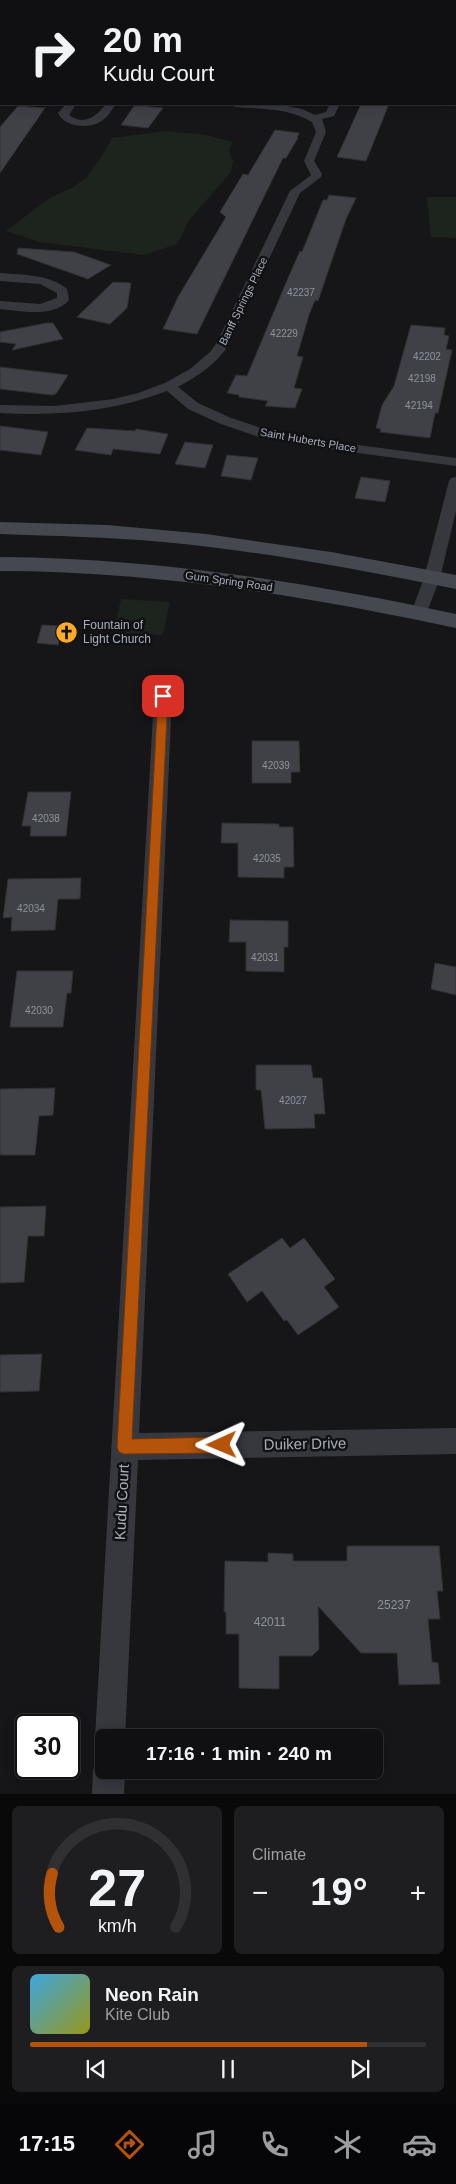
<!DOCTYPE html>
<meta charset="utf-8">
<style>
:root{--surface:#101013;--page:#1e1e21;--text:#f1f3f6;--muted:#9c9da0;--line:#303033;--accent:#b45309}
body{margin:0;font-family:Helvetica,sans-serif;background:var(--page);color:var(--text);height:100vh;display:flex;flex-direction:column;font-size:19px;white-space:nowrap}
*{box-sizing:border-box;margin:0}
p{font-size:16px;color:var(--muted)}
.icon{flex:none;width:28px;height:28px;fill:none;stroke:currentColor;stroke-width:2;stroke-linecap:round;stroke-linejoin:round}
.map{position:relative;height:1794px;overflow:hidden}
.details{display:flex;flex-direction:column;gap:12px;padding:12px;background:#09090a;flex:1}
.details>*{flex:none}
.guide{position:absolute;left:0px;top:0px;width:456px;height:105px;box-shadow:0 2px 12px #0003,0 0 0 1px var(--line);background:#101013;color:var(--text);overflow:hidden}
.speed{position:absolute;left:15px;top:1714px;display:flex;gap:10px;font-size:25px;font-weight:700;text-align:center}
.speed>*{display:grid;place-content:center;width:65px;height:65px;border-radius:50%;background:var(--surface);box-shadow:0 2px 12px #0003,0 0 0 1px var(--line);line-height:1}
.speed .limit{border:2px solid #111;border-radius:8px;background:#fff;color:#111}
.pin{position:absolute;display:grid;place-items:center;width:42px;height:42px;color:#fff;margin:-21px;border-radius:10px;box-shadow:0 2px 8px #0006}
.me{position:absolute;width:55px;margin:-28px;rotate:269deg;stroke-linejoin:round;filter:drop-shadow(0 0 4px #0008)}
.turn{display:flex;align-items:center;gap:18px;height:105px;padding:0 20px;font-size:22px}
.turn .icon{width:65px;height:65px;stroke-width:2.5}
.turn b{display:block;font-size:35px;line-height:42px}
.big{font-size:38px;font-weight:800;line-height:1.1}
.details .tile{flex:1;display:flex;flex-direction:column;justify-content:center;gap:8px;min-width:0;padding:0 18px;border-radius:8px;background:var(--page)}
.details .dial{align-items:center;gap:0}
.dial svg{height:130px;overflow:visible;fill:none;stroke:var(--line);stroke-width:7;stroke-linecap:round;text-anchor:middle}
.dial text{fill:var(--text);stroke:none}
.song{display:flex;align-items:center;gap:15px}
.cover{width:60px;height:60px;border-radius:8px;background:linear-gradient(135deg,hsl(200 70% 55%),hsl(60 70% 35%))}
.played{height:5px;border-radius:2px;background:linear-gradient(90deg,var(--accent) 85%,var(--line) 85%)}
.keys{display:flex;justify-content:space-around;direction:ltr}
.heat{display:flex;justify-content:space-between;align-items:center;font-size:28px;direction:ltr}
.details .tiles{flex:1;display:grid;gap:12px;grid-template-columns:1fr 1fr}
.tile:last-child{grid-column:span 2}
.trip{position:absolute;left:95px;top:1729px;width:288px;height:50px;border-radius:8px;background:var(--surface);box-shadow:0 2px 12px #0003,0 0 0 1px var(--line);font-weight:800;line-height:50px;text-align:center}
.tabs{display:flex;height:80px;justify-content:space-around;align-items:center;background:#060608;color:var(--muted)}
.tabs .icon{width:35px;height:35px}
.tabs .active{color:var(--accent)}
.tabs b{font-size:22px;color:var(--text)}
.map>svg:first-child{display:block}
.green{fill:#1c241d}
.building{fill:#404146;stroke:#303035}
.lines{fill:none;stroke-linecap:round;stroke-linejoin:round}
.street{fill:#37383e;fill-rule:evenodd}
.secondary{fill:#45484e;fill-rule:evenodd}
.route{fill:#b45309;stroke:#753606}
.labels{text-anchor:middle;stroke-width:5;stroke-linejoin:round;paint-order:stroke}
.number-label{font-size:10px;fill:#8d939d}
.far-street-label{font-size:11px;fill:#a7aeba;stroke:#111114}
.poi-label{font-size:12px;fill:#a7aeba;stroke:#111114;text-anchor:start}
.near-number-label{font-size:12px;fill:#8d939d}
.near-street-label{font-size:15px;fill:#a7aeba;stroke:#111114}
</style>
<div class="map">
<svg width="456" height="1794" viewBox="0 0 456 1794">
<rect width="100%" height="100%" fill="#161619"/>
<g class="green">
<polygon points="166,131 206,135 233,142 229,150 233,162 231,172 190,219 177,244 144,255 39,242 6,231 51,197 72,188 86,178 102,156 112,138"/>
<polygon points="427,197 456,197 456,238 431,237"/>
<polygon points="121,599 170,602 163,635 114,633"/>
</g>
<g class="building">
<polygon points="361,104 389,104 366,161 337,157"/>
<polygon points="18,106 45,108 0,173 0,127"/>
<polygon points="134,106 141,106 163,108 148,128 121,125"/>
<polygon points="275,130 299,133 297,138 298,138 286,158 283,158 197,334 163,329 178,297 226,217 220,212 243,174 248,175"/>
<polygon points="329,195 356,198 346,219 318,301 315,300 309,315 297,356 303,357 294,388 302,389 295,408 265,406 268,401 239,397 239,395 227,393 236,375 247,376 285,285 300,251 302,252 323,200 327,200"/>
<polygon points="18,248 74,252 111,265 88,279 17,254"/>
<polygon points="113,282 131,283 127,308 110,324 77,317"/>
<polygon points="47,323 53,323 63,339 12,350 16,344 0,342 0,332"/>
<polygon points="411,325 445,328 444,335 449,336 446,349 452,350 438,413 435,413 430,438 380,432 381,429 376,428 382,405 394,386"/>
<polygon points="0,367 68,375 56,394 52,395 0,389"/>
<polygon points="0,426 48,432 41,455 0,450"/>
<polygon points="87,428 135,431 136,429 168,434 160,454 113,449 111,455 75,450"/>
<polygon points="185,442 213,445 205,468 175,464"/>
<polygon points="227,455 258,458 251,480 221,476"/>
<polygon points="361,477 390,481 385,502 355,498"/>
<polygon points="42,625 63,626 58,645 37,643"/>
<polygon points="252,741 299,741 300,772 291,772 291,783 252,783"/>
<polygon points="28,792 71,792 66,836 30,836 31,826 22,826"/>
<polygon points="222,823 279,824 279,827 293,827 294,867 284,867 284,878 238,877 238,843 221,843"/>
<polygon points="81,878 80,899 58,899 55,930 11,931 12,917 3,918 8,879"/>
<polygon points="230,920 288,921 288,947 284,947 284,972 246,971 246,942 229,942"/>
<polygon points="435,963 456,967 456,995 431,989"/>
<polygon points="17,971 73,971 71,993 67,993 63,1027 10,1027"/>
<polygon points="256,1065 311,1065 313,1078 322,1078 325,1114 314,1114 315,1128 265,1129 261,1090 256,1090"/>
<polygon points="55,1088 53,1115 39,1116 35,1155 0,1155 0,1089"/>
<polygon points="46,1206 44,1236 28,1236 24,1282 0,1283 0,1207"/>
<polygon points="282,1238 290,1248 304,1238 335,1279 324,1287 339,1307 298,1335 287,1320 284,1321 262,1291 247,1302 228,1274"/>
<polygon points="42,1354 39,1391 0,1392 0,1355"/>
<polygon points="347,1546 439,1546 443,1591 437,1591 440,1619 428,1619 432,1662 438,1663 440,1684 399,1685 397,1653 361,1653 318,1606 319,1649 312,1656 279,1656 279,1689 239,1688 239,1634 226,1634 226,1612 224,1612 225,1561 268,1562 268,1553 293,1554 293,1561 347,1561"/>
</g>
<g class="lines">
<g class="street">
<polygon points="253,0 264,0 264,1 254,1"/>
<rect x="0" y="23" width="1" height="6"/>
<rect x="455" y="27" width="1" height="6"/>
<path d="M66,104H76L69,115C84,126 96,117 106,104H116C112,110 107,118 100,122C88,129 64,127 58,113Z"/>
<path d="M230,104H277L302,109L315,115L326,112L330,104H340L334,116L322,119L326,132L314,161L322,174L321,177L300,193L229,344C217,364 198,376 178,387L198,403L231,418L267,430L313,439L456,458V466L313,447L259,437L221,424L188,409L167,391C113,412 57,416 0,413V405L55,406L114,399L138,393L165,383L190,369L210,352L216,344L290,191L311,175L304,161L316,132L312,122C289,108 262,109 235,107Z"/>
<path d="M0,273C23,275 49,274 67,289L69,300C54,318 20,311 0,309V301L40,304L57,298V293L40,284L0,281Z"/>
<polygon points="456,477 456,511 440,578 425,617 419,618 413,617 411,613 424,578 449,481 451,478"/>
<polygon points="163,691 169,693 172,697 139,1433 456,1428 456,1454 138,1460 125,1738 104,1738 104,1751 99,1749 95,1738 154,697 157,693"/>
<polygon points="104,1757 104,1770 125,1770 124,1794 92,1794 93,1770 98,1759"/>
</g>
<g class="secondary">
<path d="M0,522L107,525L206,534L331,552L456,575V589C359,570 262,551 163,542C109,537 55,536 0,534Z"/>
<path d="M0,557C154,558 305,582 456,614V628C305,596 154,571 0,571Z"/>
</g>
</g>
<polygon class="route" points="163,693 168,696 132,1439 222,1437 227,1440 230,1445 227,1450 222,1453 124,1454 119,1452 117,1447 158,696"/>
<defs>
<symbol id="church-disc" viewBox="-11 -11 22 22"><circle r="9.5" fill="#ffaa28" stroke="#111114"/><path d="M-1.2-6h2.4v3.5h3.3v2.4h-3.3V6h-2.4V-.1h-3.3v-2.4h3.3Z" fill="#111"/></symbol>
</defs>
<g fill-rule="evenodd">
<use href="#church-disc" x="54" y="620" width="25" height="25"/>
</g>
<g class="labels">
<g class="number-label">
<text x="301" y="296">42237</text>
<text x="284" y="337">42229</text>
<text x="427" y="360">42202</text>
<text x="422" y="382">42198</text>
<text x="419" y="409">42194</text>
<text x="276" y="769">42039</text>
<text x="46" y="822">42038</text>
<text x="267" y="862">42035</text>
<text x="31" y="912">42034</text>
<text x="265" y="961">42031</text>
<text x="39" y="1014">42030</text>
<text x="293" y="1104">42027</text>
</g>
<g class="far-street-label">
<text transform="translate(243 301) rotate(-64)" y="4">Banff Springs Place</text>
<text transform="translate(308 440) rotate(10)" y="4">Saint Huberts Place</text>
<text transform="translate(229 581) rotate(8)" y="4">Gum Spring Road</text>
</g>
<g class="poi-label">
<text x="83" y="629">Fountain of<tspan x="83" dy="14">Light Church</tspan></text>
</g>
<g class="near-number-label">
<text x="394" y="1609">25237</text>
<text x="270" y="1626">42011</text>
</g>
<g class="near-street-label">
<text transform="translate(305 1444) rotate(-1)" y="5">Duiker Drive</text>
<text transform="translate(122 1502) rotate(-87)" y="5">Kudu Court</text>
</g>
</g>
</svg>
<div class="speed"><div class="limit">30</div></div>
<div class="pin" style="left:163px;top:696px;background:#d93025"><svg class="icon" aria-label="arrive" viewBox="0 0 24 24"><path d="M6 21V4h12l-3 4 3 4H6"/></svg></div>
<svg class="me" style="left:222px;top:1445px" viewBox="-20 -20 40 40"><path d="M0-17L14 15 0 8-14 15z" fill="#b45309" stroke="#fff" stroke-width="4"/></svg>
<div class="trip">17:16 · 1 min · 240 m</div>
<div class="guide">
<div class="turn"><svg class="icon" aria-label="right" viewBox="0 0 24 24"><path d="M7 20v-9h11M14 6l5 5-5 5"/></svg><div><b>20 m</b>Kudu Court</div></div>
</div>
</div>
<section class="details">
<div class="tiles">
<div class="tile dial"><svg viewBox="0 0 100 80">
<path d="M14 69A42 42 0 1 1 86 69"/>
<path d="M14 69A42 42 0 0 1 10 36" stroke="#b45309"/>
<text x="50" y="56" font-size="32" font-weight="700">27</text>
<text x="50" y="72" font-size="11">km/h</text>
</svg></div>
<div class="tile"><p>Climate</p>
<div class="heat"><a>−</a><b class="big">19°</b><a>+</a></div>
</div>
<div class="tile">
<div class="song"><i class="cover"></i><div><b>Neon Rain</b><p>Kite Club</p></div></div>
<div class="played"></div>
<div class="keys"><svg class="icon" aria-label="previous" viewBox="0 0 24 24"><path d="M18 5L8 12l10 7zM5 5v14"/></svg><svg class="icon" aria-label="pause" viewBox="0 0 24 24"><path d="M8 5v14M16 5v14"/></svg><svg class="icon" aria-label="next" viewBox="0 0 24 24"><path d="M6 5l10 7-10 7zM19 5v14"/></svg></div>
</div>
</div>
</section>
<nav class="tabs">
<b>17:15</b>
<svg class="icon active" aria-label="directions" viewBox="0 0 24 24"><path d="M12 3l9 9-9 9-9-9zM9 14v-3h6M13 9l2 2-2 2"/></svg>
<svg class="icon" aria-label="music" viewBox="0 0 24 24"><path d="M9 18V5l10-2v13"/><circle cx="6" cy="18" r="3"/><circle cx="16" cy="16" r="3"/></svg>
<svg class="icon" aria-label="phone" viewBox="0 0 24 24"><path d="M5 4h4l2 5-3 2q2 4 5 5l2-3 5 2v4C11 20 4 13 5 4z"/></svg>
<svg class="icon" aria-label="climate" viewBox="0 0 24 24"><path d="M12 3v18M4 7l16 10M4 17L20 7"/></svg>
<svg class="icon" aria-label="car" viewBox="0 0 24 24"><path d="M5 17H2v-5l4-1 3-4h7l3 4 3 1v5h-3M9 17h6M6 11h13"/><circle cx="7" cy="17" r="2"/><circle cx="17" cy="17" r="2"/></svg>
</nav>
